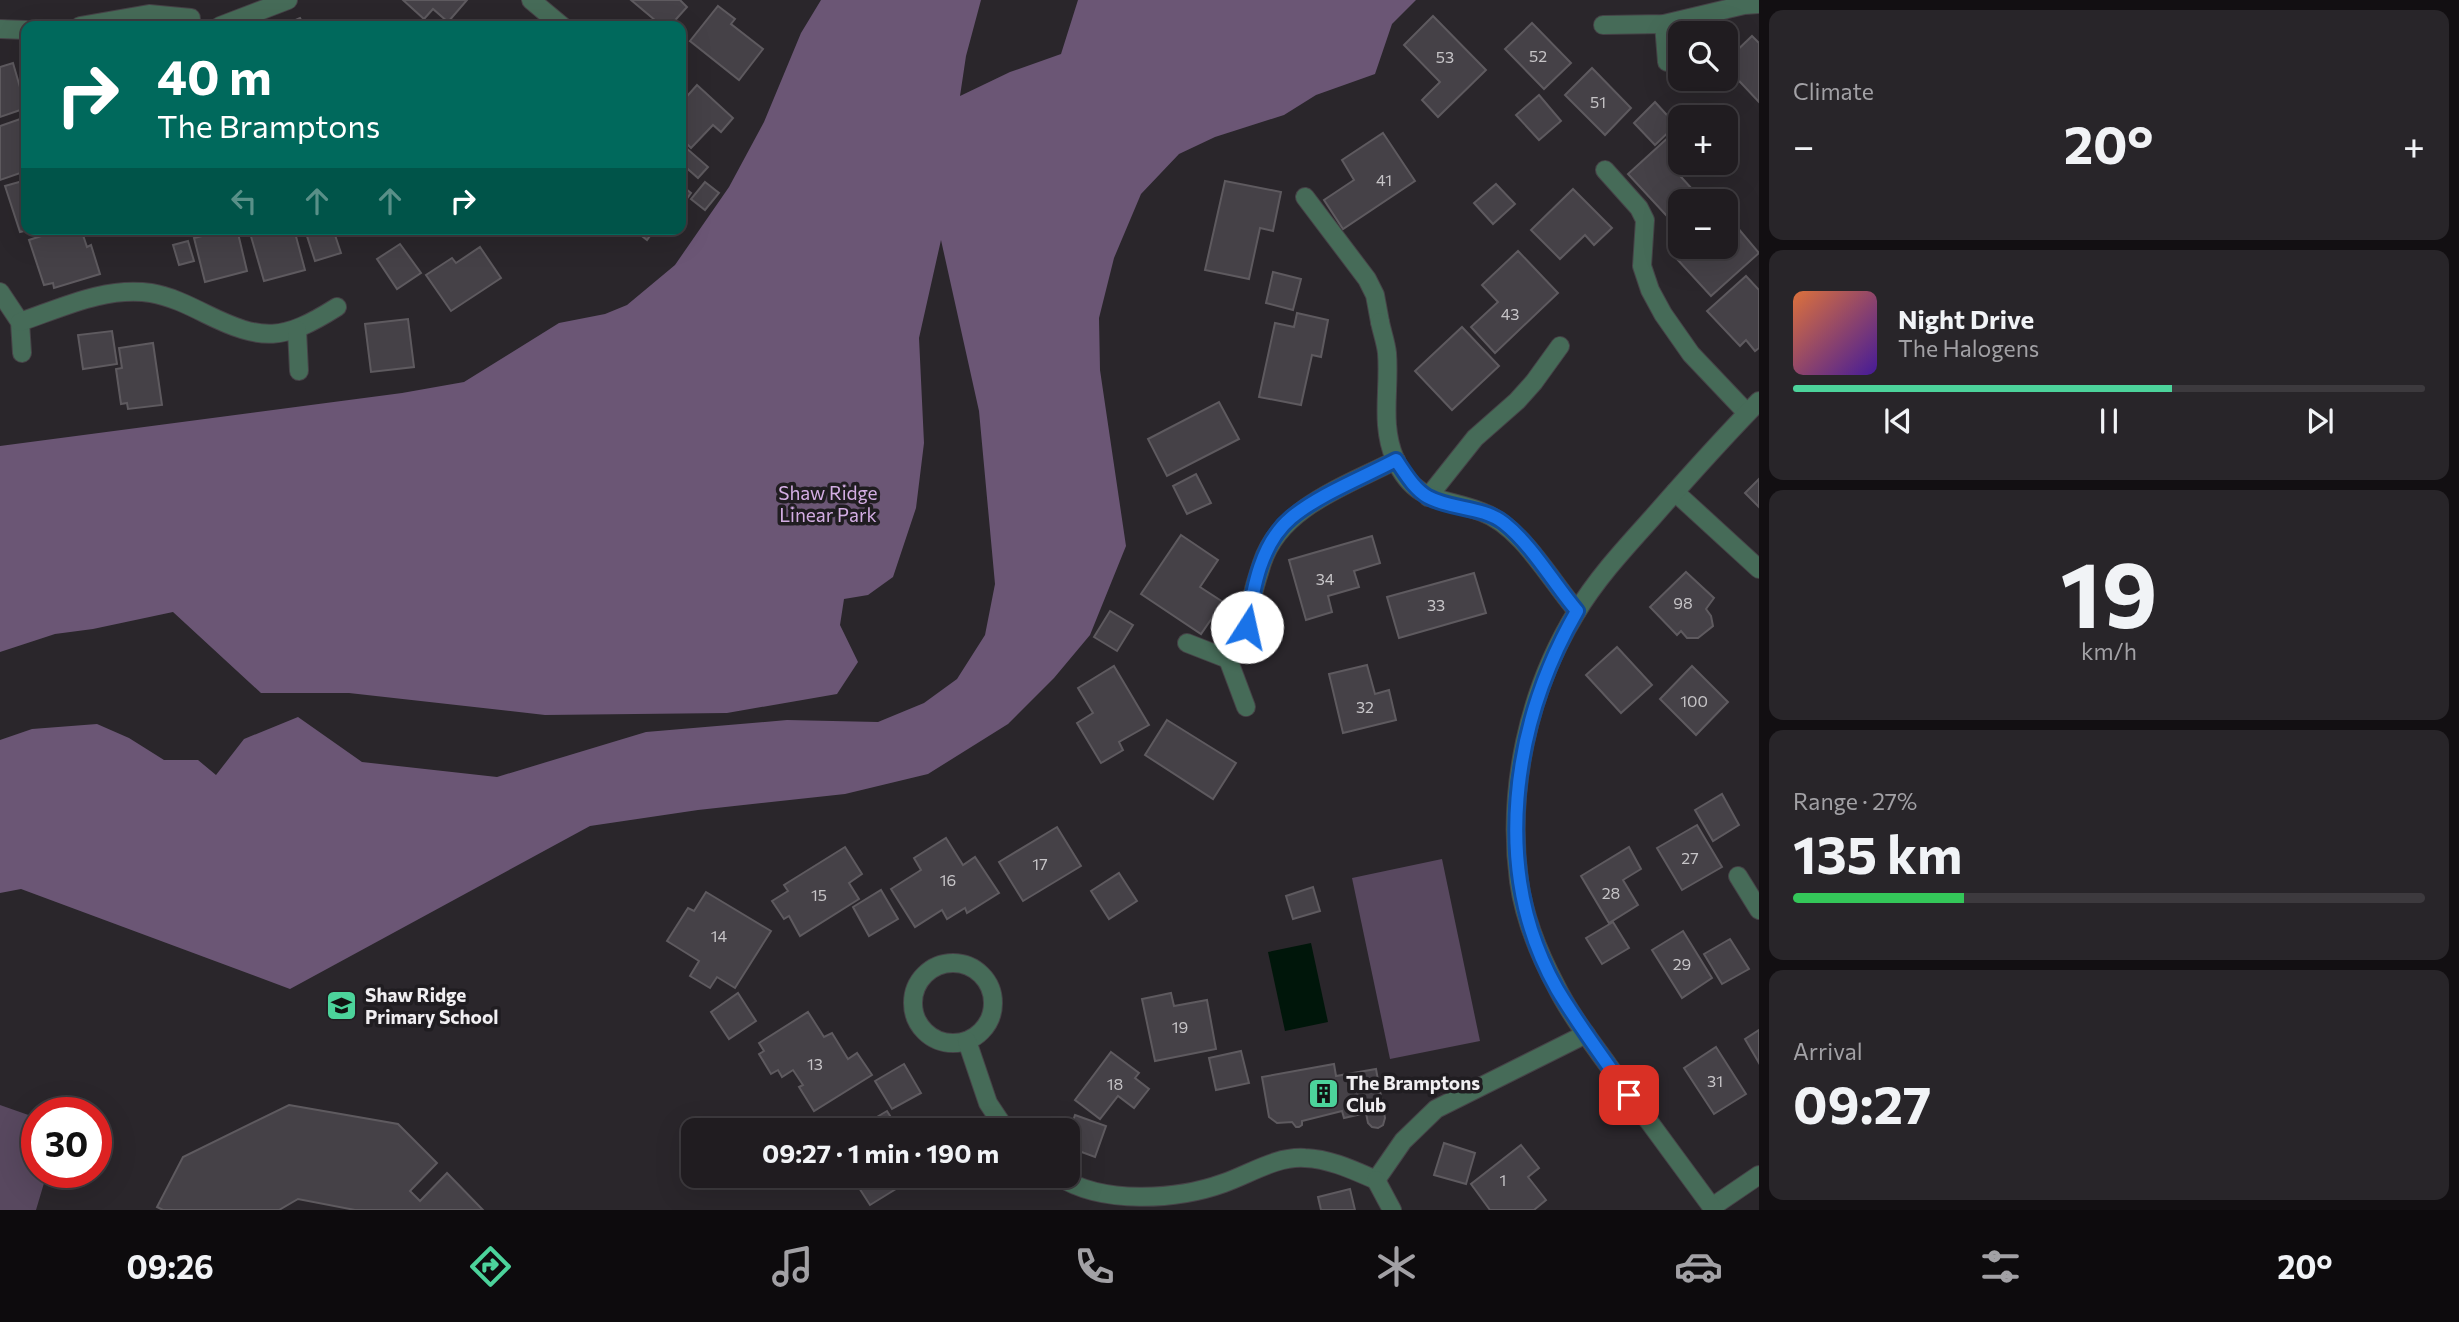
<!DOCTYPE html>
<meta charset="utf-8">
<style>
:root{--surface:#201c20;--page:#282529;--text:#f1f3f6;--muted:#a2a1a5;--line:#3d3a3e;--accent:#4cd39b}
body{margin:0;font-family:Commissioner,sans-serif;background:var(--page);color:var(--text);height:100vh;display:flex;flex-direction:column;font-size:26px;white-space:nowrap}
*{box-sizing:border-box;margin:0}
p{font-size:23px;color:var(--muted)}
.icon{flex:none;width:38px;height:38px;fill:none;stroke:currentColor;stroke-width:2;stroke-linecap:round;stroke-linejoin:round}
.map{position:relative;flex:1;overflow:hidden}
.details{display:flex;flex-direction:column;gap:10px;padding:10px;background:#120f12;width:700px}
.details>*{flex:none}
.banner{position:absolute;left:21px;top:21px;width:665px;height:214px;border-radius:14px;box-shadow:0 7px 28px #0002,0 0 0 2px var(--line);background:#00695c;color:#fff;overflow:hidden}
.tools{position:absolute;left:1668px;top:21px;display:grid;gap:14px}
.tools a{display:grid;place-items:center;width:70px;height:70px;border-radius:14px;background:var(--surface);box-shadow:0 7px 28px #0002,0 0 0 2px var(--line);font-size:35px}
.speed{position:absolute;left:21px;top:1097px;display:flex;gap:14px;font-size:35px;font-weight:700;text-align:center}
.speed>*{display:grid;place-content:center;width:91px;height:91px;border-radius:50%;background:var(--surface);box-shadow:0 7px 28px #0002,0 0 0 2px var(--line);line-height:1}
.speed .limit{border:10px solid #d22;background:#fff;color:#111}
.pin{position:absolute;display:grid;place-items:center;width:60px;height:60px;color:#fff;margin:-30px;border-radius:14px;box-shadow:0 4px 10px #0006}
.me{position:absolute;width:77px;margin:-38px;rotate:10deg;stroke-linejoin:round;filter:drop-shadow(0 0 5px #0008)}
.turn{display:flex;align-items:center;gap:24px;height:147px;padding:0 21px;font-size:32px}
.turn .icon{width:91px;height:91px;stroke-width:2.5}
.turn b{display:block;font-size:49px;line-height:60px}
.lanes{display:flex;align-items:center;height:66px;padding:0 21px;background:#0003;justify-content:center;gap:35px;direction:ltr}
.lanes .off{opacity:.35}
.big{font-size:52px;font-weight:700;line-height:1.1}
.details .tile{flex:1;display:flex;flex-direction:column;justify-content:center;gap:10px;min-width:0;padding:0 24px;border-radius:14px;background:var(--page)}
.details .dial{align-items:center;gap:0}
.dial b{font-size:91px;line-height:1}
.song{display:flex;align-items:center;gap:21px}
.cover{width:84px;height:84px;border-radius:10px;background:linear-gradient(135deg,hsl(20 70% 55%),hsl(260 70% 35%))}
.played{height:7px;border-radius:4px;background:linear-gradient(90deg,var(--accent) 60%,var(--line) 60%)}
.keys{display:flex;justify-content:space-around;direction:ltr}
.heat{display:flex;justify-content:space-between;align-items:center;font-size:38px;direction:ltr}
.charge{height:10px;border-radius:5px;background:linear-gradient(90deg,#34c759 27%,var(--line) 0)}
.trip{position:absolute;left:681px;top:1118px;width:399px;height:70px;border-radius:14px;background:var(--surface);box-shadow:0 7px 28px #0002,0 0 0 2px var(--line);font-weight:700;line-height:70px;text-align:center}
.tab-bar{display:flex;height:112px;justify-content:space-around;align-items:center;background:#0d0b0d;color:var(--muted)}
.tab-bar .icon{width:49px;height:49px}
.tab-bar .active{color:var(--accent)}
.tab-bar b{font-size:32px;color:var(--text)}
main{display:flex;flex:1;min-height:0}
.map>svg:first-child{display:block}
.green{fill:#58485f}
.forest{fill:#6b5675}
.water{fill:#00160a}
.building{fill:#454147;stroke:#5e5a5f;stroke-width:2}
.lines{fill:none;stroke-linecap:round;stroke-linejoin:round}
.service-casing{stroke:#464247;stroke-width:20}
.minor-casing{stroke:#464247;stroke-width:20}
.service{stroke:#466b58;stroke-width:18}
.minor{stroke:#466b58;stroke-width:18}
.route-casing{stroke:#114b97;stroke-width:18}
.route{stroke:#1a73e8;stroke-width:12}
.labels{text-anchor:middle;stroke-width:7;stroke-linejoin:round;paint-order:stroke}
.number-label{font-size:16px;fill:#c6c4c7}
.park-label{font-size:19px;fill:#d4aee4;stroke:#201d21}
.poi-label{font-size:19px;font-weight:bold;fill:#f1eff2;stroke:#201d21;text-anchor:start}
</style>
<main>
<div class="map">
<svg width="1759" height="1210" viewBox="0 0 1759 1210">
<rect width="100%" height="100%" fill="#2a262b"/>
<g class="green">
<polygon points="1442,859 1480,1041 1390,1059 1352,878"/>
<polygon points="0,1105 37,1118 37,1172 47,1173 36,1210 0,1210"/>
</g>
<polygon class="forest" points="821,0 981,0 966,56 960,96 1010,72 1061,54 1078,0 1416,0 1392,24 1375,74 1316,95 1284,115 1215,137 1179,154 1141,194 1114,258 1099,318 1100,370 1126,546 1090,635 1054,678 1008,724 928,774 845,794 698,810 590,826 290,989 21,889 0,893 0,740 32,729 97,724 129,738 164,760 198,760 216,775 244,739 298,717 362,762 497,777 646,732 787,720 878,722 924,703 957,679 985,635 995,584 979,411 941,240 919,338 924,443 916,508 893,577 868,595 844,599 840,625 858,662 837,694 727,713 545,715 349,693 261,693 173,612 93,629 55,634 0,652 0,446 402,393 464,382 559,323 605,314 627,305 675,265 729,187 764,122 801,33"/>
<polygon class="water" points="1311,943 1328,1022 1285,1031 1268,952"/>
<g class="building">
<polygon points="403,0 467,0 448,22 433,9 424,19"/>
<polygon points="631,0 680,0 687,7 670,26 662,26"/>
<polygon points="718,6 735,19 731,24 763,49 739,80 690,41"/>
<polygon points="1433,16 1486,70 1438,117 1422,100 1440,82 1404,45"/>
<polygon points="300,18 304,26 287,26 286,24"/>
<polygon points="1532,23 1571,63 1544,89 1505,49"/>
<polygon points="1752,36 1759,43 1759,102 1726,67 1726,61"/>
<polygon points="13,63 26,108 0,117 0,67"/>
<polygon points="1592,68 1631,108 1605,135 1565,95"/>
<polygon points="697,85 733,118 721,132 713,125 691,148 681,138 681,103"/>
<polygon points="1539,95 1561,121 1539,140 1516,115"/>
<polygon points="1655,102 1676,125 1655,145 1634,123"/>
<polygon points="26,117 26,171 0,180 0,126"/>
<polygon points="1383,133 1415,181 1343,229 1324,200 1354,180 1342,160"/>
<polygon points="1671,135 1680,145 1680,159 1672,167 1703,201 1680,201 1680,226 1678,228 1628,174"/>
<polygon points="685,147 708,167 698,178 681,163 681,152"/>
<polygon points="26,180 26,229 46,229 30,234 28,230 20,232 5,186"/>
<polygon points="1225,181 1281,192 1273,231 1260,228 1249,279 1205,270"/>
<polygon points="705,182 719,193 705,210 691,199"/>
<polygon points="1496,184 1515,204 1493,224 1474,203"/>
<polygon points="681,185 691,193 681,207"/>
<polygon points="1573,189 1612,228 1594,245 1585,235 1560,259 1531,230"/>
<polygon points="1726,214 1759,253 1711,296 1676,258 1682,252 1673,243 1680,236 1680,247 1726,247"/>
<polygon points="63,229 81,229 87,247 91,245 100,274 54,288 53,283 44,285 29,240"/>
<polygon points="231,229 237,229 247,271 205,282 194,238"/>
<polygon points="265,229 294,229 305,270 264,281 250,233"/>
<polygon points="317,229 333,229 341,253 315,261 306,233"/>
<polygon points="633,229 655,229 647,240"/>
<polygon points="188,241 194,261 179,265 173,245"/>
<polygon points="400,244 421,273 397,289 377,259"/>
<polygon points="480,247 501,278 451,311 426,275 452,258 456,263"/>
<polygon points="1518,251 1558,293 1495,353 1471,327 1498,302 1482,285"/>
<polygon points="1273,272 1301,279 1293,310 1266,303"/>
<polygon points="1746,276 1759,290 1759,348 1755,351 1746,340 1740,346 1707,311"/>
<polygon points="1297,313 1328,320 1321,357 1312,355 1301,405 1259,397 1275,323 1294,327"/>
<polygon points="408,319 414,367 371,372 365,324"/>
<polygon points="1462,327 1499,366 1452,410 1415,371"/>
<polygon points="112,331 117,364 83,369 78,335"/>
<polygon points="153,343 162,405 128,409 127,403 121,404 116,369 122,368 119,348"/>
<polygon points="1219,402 1239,439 1167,476 1148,439"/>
<polygon points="1196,474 1211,503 1187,514 1173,486"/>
<polygon points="1759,479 1759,507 1745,493"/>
<polygon points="1181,535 1218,560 1200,587 1223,602 1201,634 1141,594"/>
<polygon points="1372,536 1380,563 1354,571 1359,587 1328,596 1332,612 1306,620 1289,560"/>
<polygon points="1686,572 1714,598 1706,609 1711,616 1713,626 1698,638 1687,638 1681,631 1677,635 1650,607"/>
<polygon points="1474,573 1486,613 1399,638 1387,597"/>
<polygon points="1110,611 1133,625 1117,651 1094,637"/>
<polygon points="1617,647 1652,685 1621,713 1586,675"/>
<polygon points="1367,665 1375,694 1389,690 1396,720 1343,733 1329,674"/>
<polygon points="1114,666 1149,725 1119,742 1123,750 1101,763 1077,723 1093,713 1078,688"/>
<polygon points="1692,666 1728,702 1696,735 1660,699"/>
<polygon points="1167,720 1236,763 1213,799 1145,755"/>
<polygon points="1722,794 1739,825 1713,841 1695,810"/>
<polygon points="1697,825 1722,867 1682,890 1657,848"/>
<polygon points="1057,827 1081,866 1023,901 999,862"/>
<polygon points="946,838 963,865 975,857 999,893 967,913 965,908 947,919 942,910 915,927 891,889 921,870 914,858"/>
<polygon points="845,847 862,874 849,883 859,899 800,936 789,916 784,919 772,901 788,891 784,885"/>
<polygon points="1629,847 1641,869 1623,880 1638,905 1609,923 1581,876"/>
<polygon points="1119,873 1137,901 1109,919 1091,891"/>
<polygon points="1313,887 1320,911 1293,919 1286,896"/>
<polygon points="881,890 898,919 869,936 853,907"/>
<polygon points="706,892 771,931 735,988 717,977 710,988 690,976 699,961 667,941 688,908 694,911"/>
<polygon points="1613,922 1629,948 1602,964 1586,938"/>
<polygon points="1683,931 1712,978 1682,998 1652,950"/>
<polygon points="1730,939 1749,969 1722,984 1704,954"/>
<polygon points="738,993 756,1021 729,1039 711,1012"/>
<polygon points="1171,993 1174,1006 1207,1000 1216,1049 1155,1061 1142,999"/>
<polygon points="808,1012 824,1037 832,1033 848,1059 857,1053 872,1075 814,1111 799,1087 803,1085 793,1070 782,1077 778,1070 771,1074 759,1054 764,1051 759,1043"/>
<polygon points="1759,1030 1759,1063 1745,1039"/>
<polygon points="1716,1047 1746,1094 1714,1114 1684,1068"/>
<polygon points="1241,1051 1249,1083 1216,1090 1209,1058"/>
<polygon points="1111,1052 1139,1073 1135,1078 1149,1089 1134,1108 1118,1096 1100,1119 1075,1100"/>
<polygon points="904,1064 921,1093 892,1109 875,1081"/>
<polygon points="1334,1064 1336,1076 1376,1069 1385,1118 1383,1125 1378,1128 1372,1127 1368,1123 1366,1113 1344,1118 1342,1111 1302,1121 1302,1125 1299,1127 1296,1127 1292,1122 1277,1123 1269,1117 1262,1077"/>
<polygon points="289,1105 398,1124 437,1163 410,1191 420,1201 447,1173 483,1210 355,1210 298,1199 279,1210 163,1210 157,1207 183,1157"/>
<polygon points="887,1111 899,1130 855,1130"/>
<polygon points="1075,1115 1106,1126 1095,1157 1068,1147 1068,1136"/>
<polygon points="1444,1143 1475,1153 1466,1184 1434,1175"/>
<polygon points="1521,1145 1539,1168 1528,1177 1546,1200 1534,1210 1490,1210 1471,1184"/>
<polygon points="860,1176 917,1176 870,1205 854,1180"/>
<polygon points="1350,1189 1355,1210 1321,1210 1318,1197"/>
</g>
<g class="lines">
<defs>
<g id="service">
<polyline points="220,26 288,0"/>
<polyline points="1605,170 1639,208 1645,220 1642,266 1650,290 1663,314 1691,354 1747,413"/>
<polyline points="1305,197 1367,279 1375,295 1380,322"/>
<polyline points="1675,492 1759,569"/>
<polyline points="1428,497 1475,438 1517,401 1534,382 1560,346"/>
</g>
<g id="minor">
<polyline points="531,0 562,26"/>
<polyline points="1664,24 1667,62"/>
<polyline points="1603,25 1664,24 1744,5 1759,4"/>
<polyline points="80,26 149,14 191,18"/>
<polyline points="0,29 26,30"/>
<polyline points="0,292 20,322 22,353"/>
<path d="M20,322C61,308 106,286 151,293C170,296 190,306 206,314C263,342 283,341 337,307"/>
<path d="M1380,322C1382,332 1386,343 1387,353C1390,390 1380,424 1395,459C1415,504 1444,497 1482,512C1522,527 1550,580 1577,611"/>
<polyline points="297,330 299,371"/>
<path d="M1187,643L1228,659C1233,652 1240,645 1243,637C1249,623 1249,608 1253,594C1255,584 1259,573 1262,563C1280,507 1348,485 1396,460"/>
<polyline points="1228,659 1246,707"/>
<polyline points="1738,876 1759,910"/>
<circle cx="953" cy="1003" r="40"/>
<polyline points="967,1041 988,1103 1006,1130"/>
<path d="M1058,1176C1102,1205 1177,1200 1224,1183C1250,1174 1276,1156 1305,1158C1330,1159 1353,1170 1376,1180L1403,1141L1436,1109L1586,1034"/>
<polyline points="1376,1180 1392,1210"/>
<polyline points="1712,1207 1759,1175"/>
<path d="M1714,1210C1679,1162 1643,1114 1608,1065C1590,1040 1570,1014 1556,986C1539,954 1524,917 1519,881C1507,790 1528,691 1576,613C1597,578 1625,548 1652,518C1687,478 1722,439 1759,401"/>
</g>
</defs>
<use href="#service" class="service-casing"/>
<use href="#minor" class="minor-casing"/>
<use href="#service" class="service"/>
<use href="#minor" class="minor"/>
</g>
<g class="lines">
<defs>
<path id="route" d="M1247,627C1253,590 1260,544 1291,518C1318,495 1364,477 1396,460C1405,473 1414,489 1428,497C1452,510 1482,506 1504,523C1532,545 1554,584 1577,611C1512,724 1490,871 1557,989C1579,1026 1605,1060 1629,1095"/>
</defs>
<use href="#route" class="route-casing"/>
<use href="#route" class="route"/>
</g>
<defs>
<symbol id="school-square" viewBox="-11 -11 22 22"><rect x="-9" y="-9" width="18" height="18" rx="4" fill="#4cd39b" stroke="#201d21"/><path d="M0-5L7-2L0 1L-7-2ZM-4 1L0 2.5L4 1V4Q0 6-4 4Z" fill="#111"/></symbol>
<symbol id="building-square" viewBox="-11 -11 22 22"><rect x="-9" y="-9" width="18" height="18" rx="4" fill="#4cd39b" stroke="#201d21"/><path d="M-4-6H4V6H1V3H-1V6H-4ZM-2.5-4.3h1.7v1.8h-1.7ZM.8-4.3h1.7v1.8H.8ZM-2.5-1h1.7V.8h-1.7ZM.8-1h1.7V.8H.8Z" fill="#111"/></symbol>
</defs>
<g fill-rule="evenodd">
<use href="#school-square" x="324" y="988" width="35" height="35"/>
<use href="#building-square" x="1306" y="1076" width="35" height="35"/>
</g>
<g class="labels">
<g class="number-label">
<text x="1538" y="62">52</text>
<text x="1445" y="63">53</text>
<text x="1598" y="108">51</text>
<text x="1384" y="186">41</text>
<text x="1510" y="320">43</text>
<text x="1325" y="585">34</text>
<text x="1683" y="609">98</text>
<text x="1436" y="611">33</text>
<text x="1694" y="707">100</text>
<text x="1365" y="713">32</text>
<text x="1690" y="864">27</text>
<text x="1040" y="870">17</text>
<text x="948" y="886">16</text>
<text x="1611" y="899">28</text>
<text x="819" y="901">15</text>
<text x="719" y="942">14</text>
<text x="1682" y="970">29</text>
<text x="1180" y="1033">19</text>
<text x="815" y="1070">13</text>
<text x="1715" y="1087">31</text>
<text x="1115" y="1090">18</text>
<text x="1503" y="1186">1</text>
</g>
<g class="park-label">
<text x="828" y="500">Shaw Ridge<tspan x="828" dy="22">Linear Park</tspan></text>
</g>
<g class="poi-label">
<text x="365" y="1002">Shaw Ridge<tspan x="365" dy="22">Primary School</tspan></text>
<text x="1346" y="1090">The Bramptons<tspan x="1346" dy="22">Club</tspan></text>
</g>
</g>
</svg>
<div class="tools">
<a><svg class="icon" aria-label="search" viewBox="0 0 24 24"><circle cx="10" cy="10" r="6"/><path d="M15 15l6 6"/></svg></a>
<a>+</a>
<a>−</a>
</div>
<div class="speed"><div class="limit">30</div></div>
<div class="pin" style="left:1629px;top:1095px;background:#d93025"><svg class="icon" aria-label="arrive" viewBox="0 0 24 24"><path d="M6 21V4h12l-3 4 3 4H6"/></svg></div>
<svg class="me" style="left:1247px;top:627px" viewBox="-20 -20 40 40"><circle r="19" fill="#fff"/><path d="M0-13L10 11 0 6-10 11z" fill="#1a73e8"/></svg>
<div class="trip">09:27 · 1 min · 190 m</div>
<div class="banner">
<div class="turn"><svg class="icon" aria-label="right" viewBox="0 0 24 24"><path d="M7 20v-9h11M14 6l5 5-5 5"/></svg><div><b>40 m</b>The Bramptons</div></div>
<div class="lanes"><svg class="icon off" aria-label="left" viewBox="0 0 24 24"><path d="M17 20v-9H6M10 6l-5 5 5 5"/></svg><svg class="icon off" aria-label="ahead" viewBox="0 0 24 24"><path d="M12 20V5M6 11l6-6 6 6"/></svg><svg class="icon off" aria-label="ahead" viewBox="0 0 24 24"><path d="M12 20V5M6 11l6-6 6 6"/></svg><svg class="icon" aria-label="right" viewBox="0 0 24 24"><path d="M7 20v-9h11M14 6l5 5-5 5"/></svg></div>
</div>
</div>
<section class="details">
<div class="tile"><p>Climate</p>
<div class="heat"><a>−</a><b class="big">20°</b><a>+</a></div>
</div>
<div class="tile">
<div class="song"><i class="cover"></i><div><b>Night Drive</b><p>The Halogens</p></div></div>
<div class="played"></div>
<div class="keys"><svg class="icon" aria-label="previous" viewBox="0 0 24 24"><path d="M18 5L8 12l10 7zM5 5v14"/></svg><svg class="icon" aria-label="pause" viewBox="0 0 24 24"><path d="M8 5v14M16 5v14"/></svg><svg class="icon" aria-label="next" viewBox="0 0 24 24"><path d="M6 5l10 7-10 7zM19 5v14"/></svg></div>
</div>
<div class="tile dial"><b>19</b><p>km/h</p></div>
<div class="tile"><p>Range · 27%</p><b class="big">135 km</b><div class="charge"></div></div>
<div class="tile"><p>Arrival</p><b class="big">09:27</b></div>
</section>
</main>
<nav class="tab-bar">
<b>09:26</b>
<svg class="icon active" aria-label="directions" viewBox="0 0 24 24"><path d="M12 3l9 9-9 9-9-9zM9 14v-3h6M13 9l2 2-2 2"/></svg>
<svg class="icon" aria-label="music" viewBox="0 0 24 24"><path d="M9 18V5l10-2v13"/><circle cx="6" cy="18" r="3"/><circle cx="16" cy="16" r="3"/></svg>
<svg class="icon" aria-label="phone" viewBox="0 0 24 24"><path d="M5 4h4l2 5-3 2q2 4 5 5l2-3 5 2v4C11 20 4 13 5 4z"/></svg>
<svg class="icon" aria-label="climate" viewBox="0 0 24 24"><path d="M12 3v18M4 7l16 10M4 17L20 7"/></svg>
<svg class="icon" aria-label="car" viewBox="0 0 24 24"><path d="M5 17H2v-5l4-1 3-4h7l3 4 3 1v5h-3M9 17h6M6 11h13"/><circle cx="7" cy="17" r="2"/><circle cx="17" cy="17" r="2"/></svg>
<svg class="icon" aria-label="filters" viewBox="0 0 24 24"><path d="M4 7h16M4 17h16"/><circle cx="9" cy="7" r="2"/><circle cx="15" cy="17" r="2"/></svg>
<b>20°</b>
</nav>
